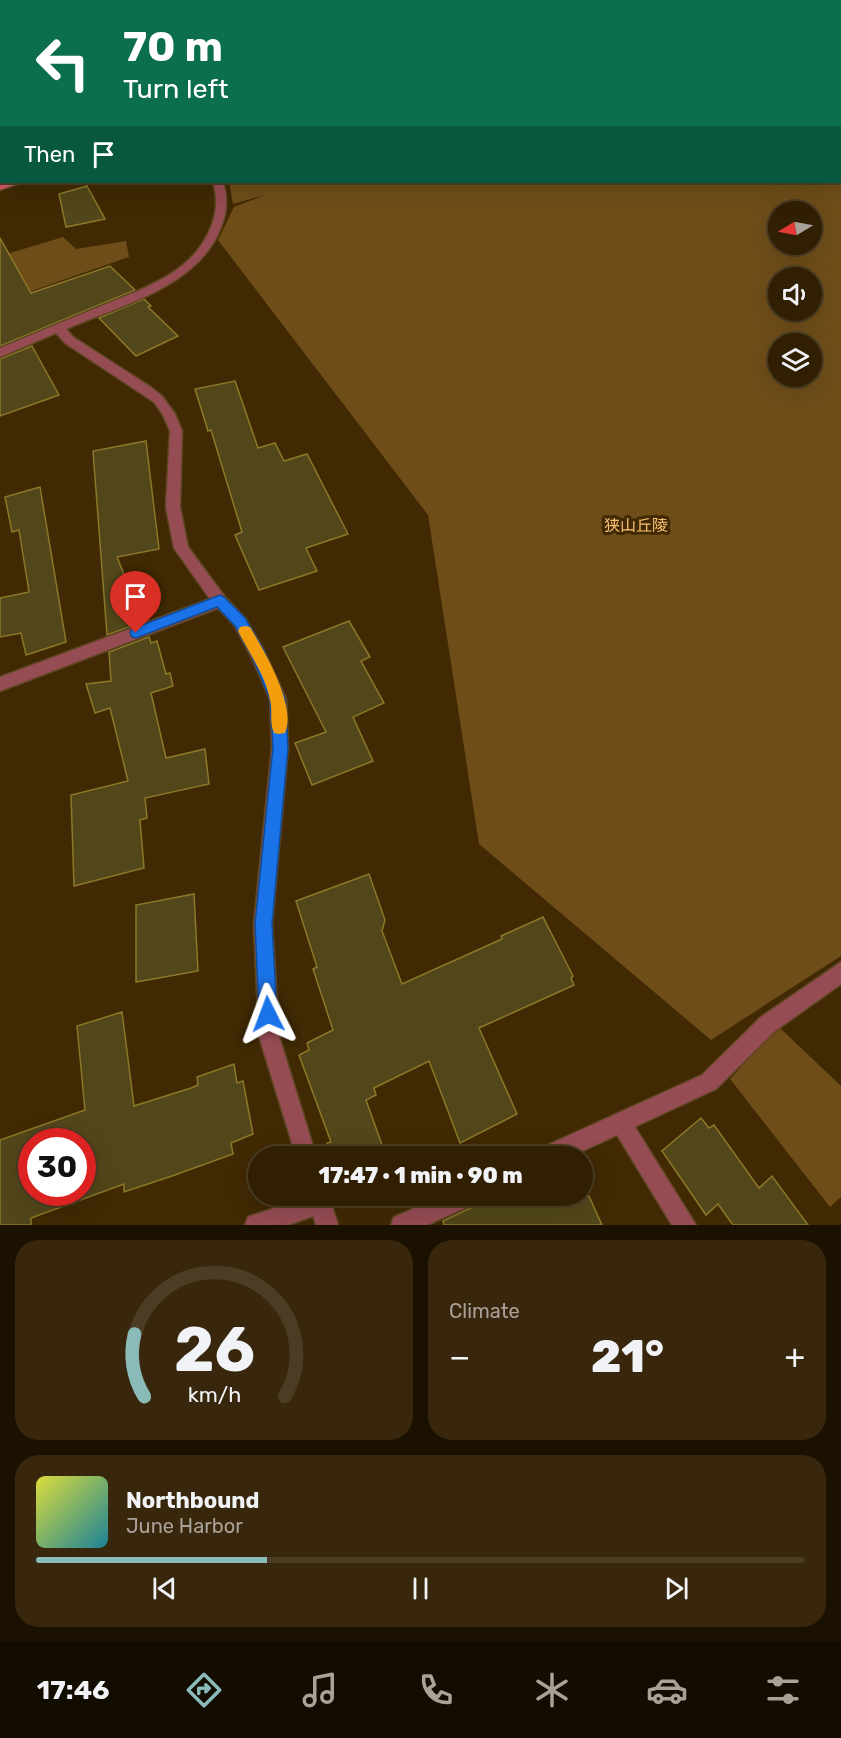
<!DOCTYPE html>
<meta charset="utf-8">
<style>
:root{--surface:#301f02;--page:#38270c;--text:#f1f3f6;--muted:#a8a299;--line:#4b3d24;--accent:#8bbbb9}
body{margin:0;font-family:Rubik,"Noto Sans JP",sans-serif;background:var(--page);color:var(--text);height:100vh;display:flex;flex-direction:column;font-size:22px;white-space:nowrap}
*{box-sizing:border-box;margin:0}
p{font-size:20px;color:var(--muted)}
.icon{flex:none;width:33px;height:33px;fill:none;stroke:currentColor;stroke-width:2;stroke-linecap:round;stroke-linejoin:round}
.map{position:relative;height:1225px;overflow:hidden}
.side{display:flex;flex-direction:column;gap:15px;padding:15px;background:#1a1101;flex:1}
.side>*{flex:none}
.banner{position:absolute;left:0px;top:0px;width:842px;height:183px;box-shadow:0 6px 24px #0002,0 0 0 2px var(--line);background:#0b6e4f;color:#fff;overflow:hidden}
.needle{width:39px;rotate:260deg}
.tools{position:absolute;left:768px;top:201px;display:grid;gap:12px}
.tools a{display:grid;place-items:center;width:54px;height:54px;border-radius:50%;background:var(--surface);box-shadow:0 6px 24px #0002,0 0 0 2px var(--line);font-size:30px}
.speed{position:absolute;left:18px;top:1128px;display:flex;gap:12px;font-size:30px;font-weight:700;text-align:center}
.speed>*{display:grid;place-content:center;width:78px;height:78px;border-radius:50%;background:var(--surface);box-shadow:0 6px 24px #0002,0 0 0 2px var(--line);line-height:1}
.speed .limit{border:9px solid #d22;background:#fff;color:#111}
.pin{position:absolute;display:grid;place-items:center;width:51px;height:51px;color:#fff;margin:-62px -26px;border-radius:50% 50% 50% 0;rotate:-45deg;box-shadow:0 0 6px #0007}
.pin .icon{rotate:45deg}
.me{position:absolute;width:66px;margin:-33px;rotate:357deg;stroke-linejoin:round;filter:drop-shadow(0 0 4px #0008)}
.turn{display:flex;align-items:center;gap:21px;height:126px;padding:0 24px;font-size:27px}
.turn .icon{width:78px;height:78px;stroke-width:2.5}
.turn b{display:block;font-size:42px;line-height:51px}
.then{display:flex;align-items:center;height:57px;padding:0 24px;background:#0003;gap:12px;font-size:22px}
.big{font-size:45px;font-weight:800;line-height:1.1}
.side .tile{flex:1;display:flex;flex-direction:column;justify-content:center;gap:9px;min-width:0;padding:0 21px;border-radius:24px;background:var(--page)}
.side .dial{align-items:center;gap:0}
.dial svg{height:156px;overflow:visible;fill:none;stroke:var(--line);stroke-width:7;stroke-linecap:round;text-anchor:middle}
.dial text{fill:var(--text);stroke:none}
.song{display:flex;align-items:center;gap:18px}
.cover{width:72px;height:72px;border-radius:9px;background:linear-gradient(135deg,hsl(60 70% 55%),hsl(190 70% 35%))}
.played{height:6px;border-radius:3px;background:linear-gradient(90deg,var(--accent) 30%,var(--line) 30%)}
.keys{display:flex;justify-content:space-around;direction:ltr}
.heat{display:flex;justify-content:space-between;align-items:center;font-size:33px;direction:ltr}
.side .tiles{flex:1;display:grid;gap:15px;grid-template-columns:1fr 1fr}
.tile:last-child{grid-column:span 2}
.trip{position:absolute;left:248px;top:1146px;width:345px;height:60px;border-radius:30px;background:var(--surface);box-shadow:0 6px 24px #0002,0 0 0 2px var(--line);font-weight:800;line-height:60px;text-align:center}
.tabs{display:flex;height:96px;justify-content:space-around;align-items:center;background:#130c01;color:var(--muted)}
.tabs .icon{width:42px;height:42px}
.tabs .current{color:var(--accent)}
.tabs b{font-size:27px;color:var(--text)}
.map>svg:first-child{display:block}
.green{fill:#6e4d19;fill-rule:evenodd}
.building{fill:#52471a;stroke:#8c7828;stroke-width:1.5;fill-rule:evenodd}
.lines{fill:none;stroke-linecap:round;stroke-linejoin:round}
.lane-casing{stroke:#5e4722;stroke-width:3}
.street-casing{stroke:#5e4722;stroke-width:3}
.secondary-casing{stroke:#5e4722;stroke-width:3}
.lane{fill:#964c53;fill-rule:evenodd}
.street{fill:#964c53;fill-rule:evenodd}
.secondary{fill:#ce5766;fill-rule:evenodd}
.route{fill:#1a73e8;stroke:#114b97;stroke-width:1.5}
.slow{fill:#f59e0b}
.labels{text-anchor:middle;stroke-width:6;stroke-linejoin:round;paint-order:stroke}
.park-label{font-size:16px;fill:#f8c173;stroke:#402903}
</style>
<div class="map">
<svg width="841" height="1225" viewBox="0 0 841 1225">
<rect width="100%" height="100%" fill="#402903"/>
<g class="green">
<path d="M77,0H841V956L711,1040L479,844L428,515L218,240L234,207L265,195L233,204L229,182H840V2ZM778,212H812V244H778ZM778,278H812V310H778ZM778,344H812V376H778Z"/>
<polygon points="63,237 76,249 126,241 129,257 0,302 0,256"/>
<polygon points="778,1026 841,1086 841,1197 830,1207 730,1079"/>
</g>
<g class="building">
<polygon points="87,186 105,219 66,227 59,194"/>
<polygon points="0,238 31,293 110,266 135,290 0,346"/>
<polygon points="144,299 151,306 148,307 178,336 136,356 99,318"/>
<polygon points="32,346 59,395 0,416 0,359"/>
<polygon points="235,381 258,448 275,443 284,461 307,454 348,534 306,548 317,571 259,590 235,535 242,532 211,430 208,431 195,389"/>
<polygon points="146,441 159,549 117,557 143,622 107,635 93,451"/>
<polygon points="40,487 66,642 26,655 21,633 0,637 0,598 29,592 19,530 12,532 5,497"/>
<polygon points="349,621 370,657 361,661 384,703 353,717 373,761 312,785 295,743 326,732 283,647"/>
<polygon points="149,637 151,643 157,641 166,674 170,673 173,686 151,693 166,758 205,749 209,784 145,798 147,818 140,820 144,868 74,886 71,795 128,781 110,708 95,713 86,684 111,681 109,652"/>
<polygon points="369,874 385,920 382,931 402,984 502,939 501,936 543,917 573,976 571,978 574,985 479,1028 517,1114 460,1143 429,1061 374,1088 376,1095 366,1100 386,1156 331,1156 327,1143 331,1142 299,1055 309,1050 307,1043 333,1030 313,969 317,967 296,901"/>
<polygon points="194,894 198,971 136,982 136,905"/>
<path d="M122,1012L134,1106L191,1088L198,1085L197,1077L234,1064L237,1083L243,1081L253,1134L231,1143L233,1154L172,1176L124,1192V1184L31,1218V1225H0V1140L85,1110L77,1026ZM32,1142H82V1192H32Z"/>
<polygon points="701,1118 709,1128 714,1125 759,1188 772,1176 808,1225 733,1225 718,1204 706,1215 662,1151"/>
<polygon points="479,1196 589,1196 602,1225 444,1225 443,1221 475,1206"/>
</g>
<g class="lines">
<defs>
<g id="lane">
<polygon points="621,1113 628,1116 696,1225 672,1225 614,1130 611,1123 614,1116"/>
<polygon points="310,1196 328,1196 331,1203 328,1211 288,1225 245,1225 248,1217"/>
</g>
<g id="street">
<rect x="0" y="42" width="2" height="4"/>
<path d="M213,182H223C228,198 227,212 221,227C199,287 119,306 66,329L73,337L149,386L162,396L175,414L182,431L180,507L188,547L225,597L245,618L263,649L286,699L288,747L272,924L279,1036L316,1156H296L259,1036L254,924L272,747L270,699L251,656L235,626L218,608L0,691V677L210,599L174,548L166,507L170,431L163,415L154,402L65,343L56,333L0,357V348C31,335 62,322 94,309C138,290 192,276 211,227C217,212 218,198 213,182Z"/>
<polygon points="841,962 841,984 775,1031 716,1089 572,1156 539,1156 541,1148 702,1075 761,1017"/>
<polygon points="307,1196 329,1196 338,1225 316,1225"/>
<polygon points="442,1196 477,1196 474,1204 427,1225 391,1225 394,1217"/>
</g>
<g id="secondary">
<rect x="840" y="162" width="1" height="6"/>
<polygon points="9,182 23,182 0,190 0,184"/>
</g>
</defs>
<use href="#lane" class="lane-casing"/>
<use href="#street" class="street-casing"/>
<use href="#secondary" class="secondary-casing"/>
<use href="#lane" class="lane"/>
<use href="#street" class="street"/>
<use href="#secondary" class="secondary"/>
</g>
<polygon class="route" points="220,595 224,597 245,618 263,649 285,699 288,747 272,924 277,1014 274,1020 268,1023 261,1020 259,1014 255,924 273,747 270,699 252,656 235,626 217,607 136,638 132,637 130,633 132,629"/>
<path class="slow" d="M245,626L250,627C264,651 297,706 285,733L279,734L274,733C269,722 273,711 270,700C266,676 249,653 238,631L240,627Z"/>
<g class="labels">
<g class="park-label">
<text x="636" y="531">狭山丘陵</text>
</g>
</g>
</svg>
<div class="tools">
<a><svg class="needle" viewBox="-14 -14 28 28"><path d="M0-13l5 13h-10z" fill="#e53935"/><path d="M0 13l5-13h-10z" fill="#a8a299"/></svg></a>
<a><svg class="icon" aria-label="sound" viewBox="0 0 24 24"><path d="M4 9h4l5-4v14l-5-4H4zM17 9q2 3 0 6"/></svg></a>
<a><svg class="icon" aria-label="layers" viewBox="0 0 24 24"><path d="M12 4l9 5-9 5-9-5zM3 14l9 5 9-5"/></svg></a>
</div>
<div class="speed"><div class="limit">30</div></div>
<div class="pin" style="left:136px;top:633px;background:#d93025"><svg class="icon" aria-label="arrive" viewBox="0 0 24 24"><path d="M6 21V4h12l-3 4 3 4H6"/></svg></div>
<svg class="me" style="left:268px;top:1014px" viewBox="-20 -20 40 40"><path d="M0-17L14 15 0 8-14 15z" fill="#1a73e8" stroke="#fff" stroke-width="4"/></svg>
<div class="trip">17:47 · 1 min · 90 m</div>
<div class="banner">
<div class="turn"><svg class="icon" aria-label="left" viewBox="0 0 24 24"><path d="M17 20v-9H6M10 6l-5 5 5 5"/></svg><div><b>70 m</b>Turn left</div></div>
<div class="then">Then<svg class="icon" aria-label="arrive" viewBox="0 0 24 24"><path d="M6 21V4h12l-3 4 3 4H6"/></svg></div>
</div>
</div>
<section class="side">
<div class="tiles">
<div class="tile dial"><svg viewBox="0 0 100 80">
<path d="M14 69A42 42 0 1 1 86 69"/>
<path d="M14 69A42 42 0 0 1 9 37" stroke="#8bbbb9"/>
<text x="50" y="56" font-size="32" font-weight="700">26</text>
<text x="50" y="72" font-size="11">km/h</text>
</svg></div>
<div class="tile"><p>Climate</p>
<div class="heat"><a>−</a><b class="big">21°</b><a>+</a></div>
</div>
<div class="tile">
<div class="song"><i class="cover"></i><div><b>Northbound</b><p>June Harbor</p></div></div>
<div class="played"></div>
<div class="keys"><svg class="icon" aria-label="previous" viewBox="0 0 24 24"><path d="M18 5L8 12l10 7zM5 5v14"/></svg><svg class="icon" aria-label="pause" viewBox="0 0 24 24"><path d="M8 5v14M16 5v14"/></svg><svg class="icon" aria-label="next" viewBox="0 0 24 24"><path d="M6 5l10 7-10 7zM19 5v14"/></svg></div>
</div>
</div>
</section>
<nav class="tabs">
<b>17:46</b>
<svg class="icon current" aria-label="directions" viewBox="0 0 24 24"><path d="M12 3l9 9-9 9-9-9zM9 14v-3h6M13 9l2 2-2 2"/></svg>
<svg class="icon" aria-label="music" viewBox="0 0 24 24"><path d="M9 18V5l10-2v13"/><circle cx="6" cy="18" r="3"/><circle cx="16" cy="16" r="3"/></svg>
<svg class="icon" aria-label="phone" viewBox="0 0 24 24"><path d="M5 4h4l2 5-3 2q2 4 5 5l2-3 5 2v4C11 20 4 13 5 4z"/></svg>
<svg class="icon" aria-label="climate" viewBox="0 0 24 24"><path d="M12 3v18M4 7l16 10M4 17L20 7"/></svg>
<svg class="icon" aria-label="car" viewBox="0 0 24 24"><path d="M5 17H2v-5l4-1 3-4h7l3 4 3 1v5h-3M9 17h6M6 11h13"/><circle cx="7" cy="17" r="2"/><circle cx="17" cy="17" r="2"/></svg>
<svg class="icon" aria-label="filters" viewBox="0 0 24 24"><path d="M4 7h16M4 17h16"/><circle cx="9" cy="7" r="2"/><circle cx="15" cy="17" r="2"/></svg>
</nav>
